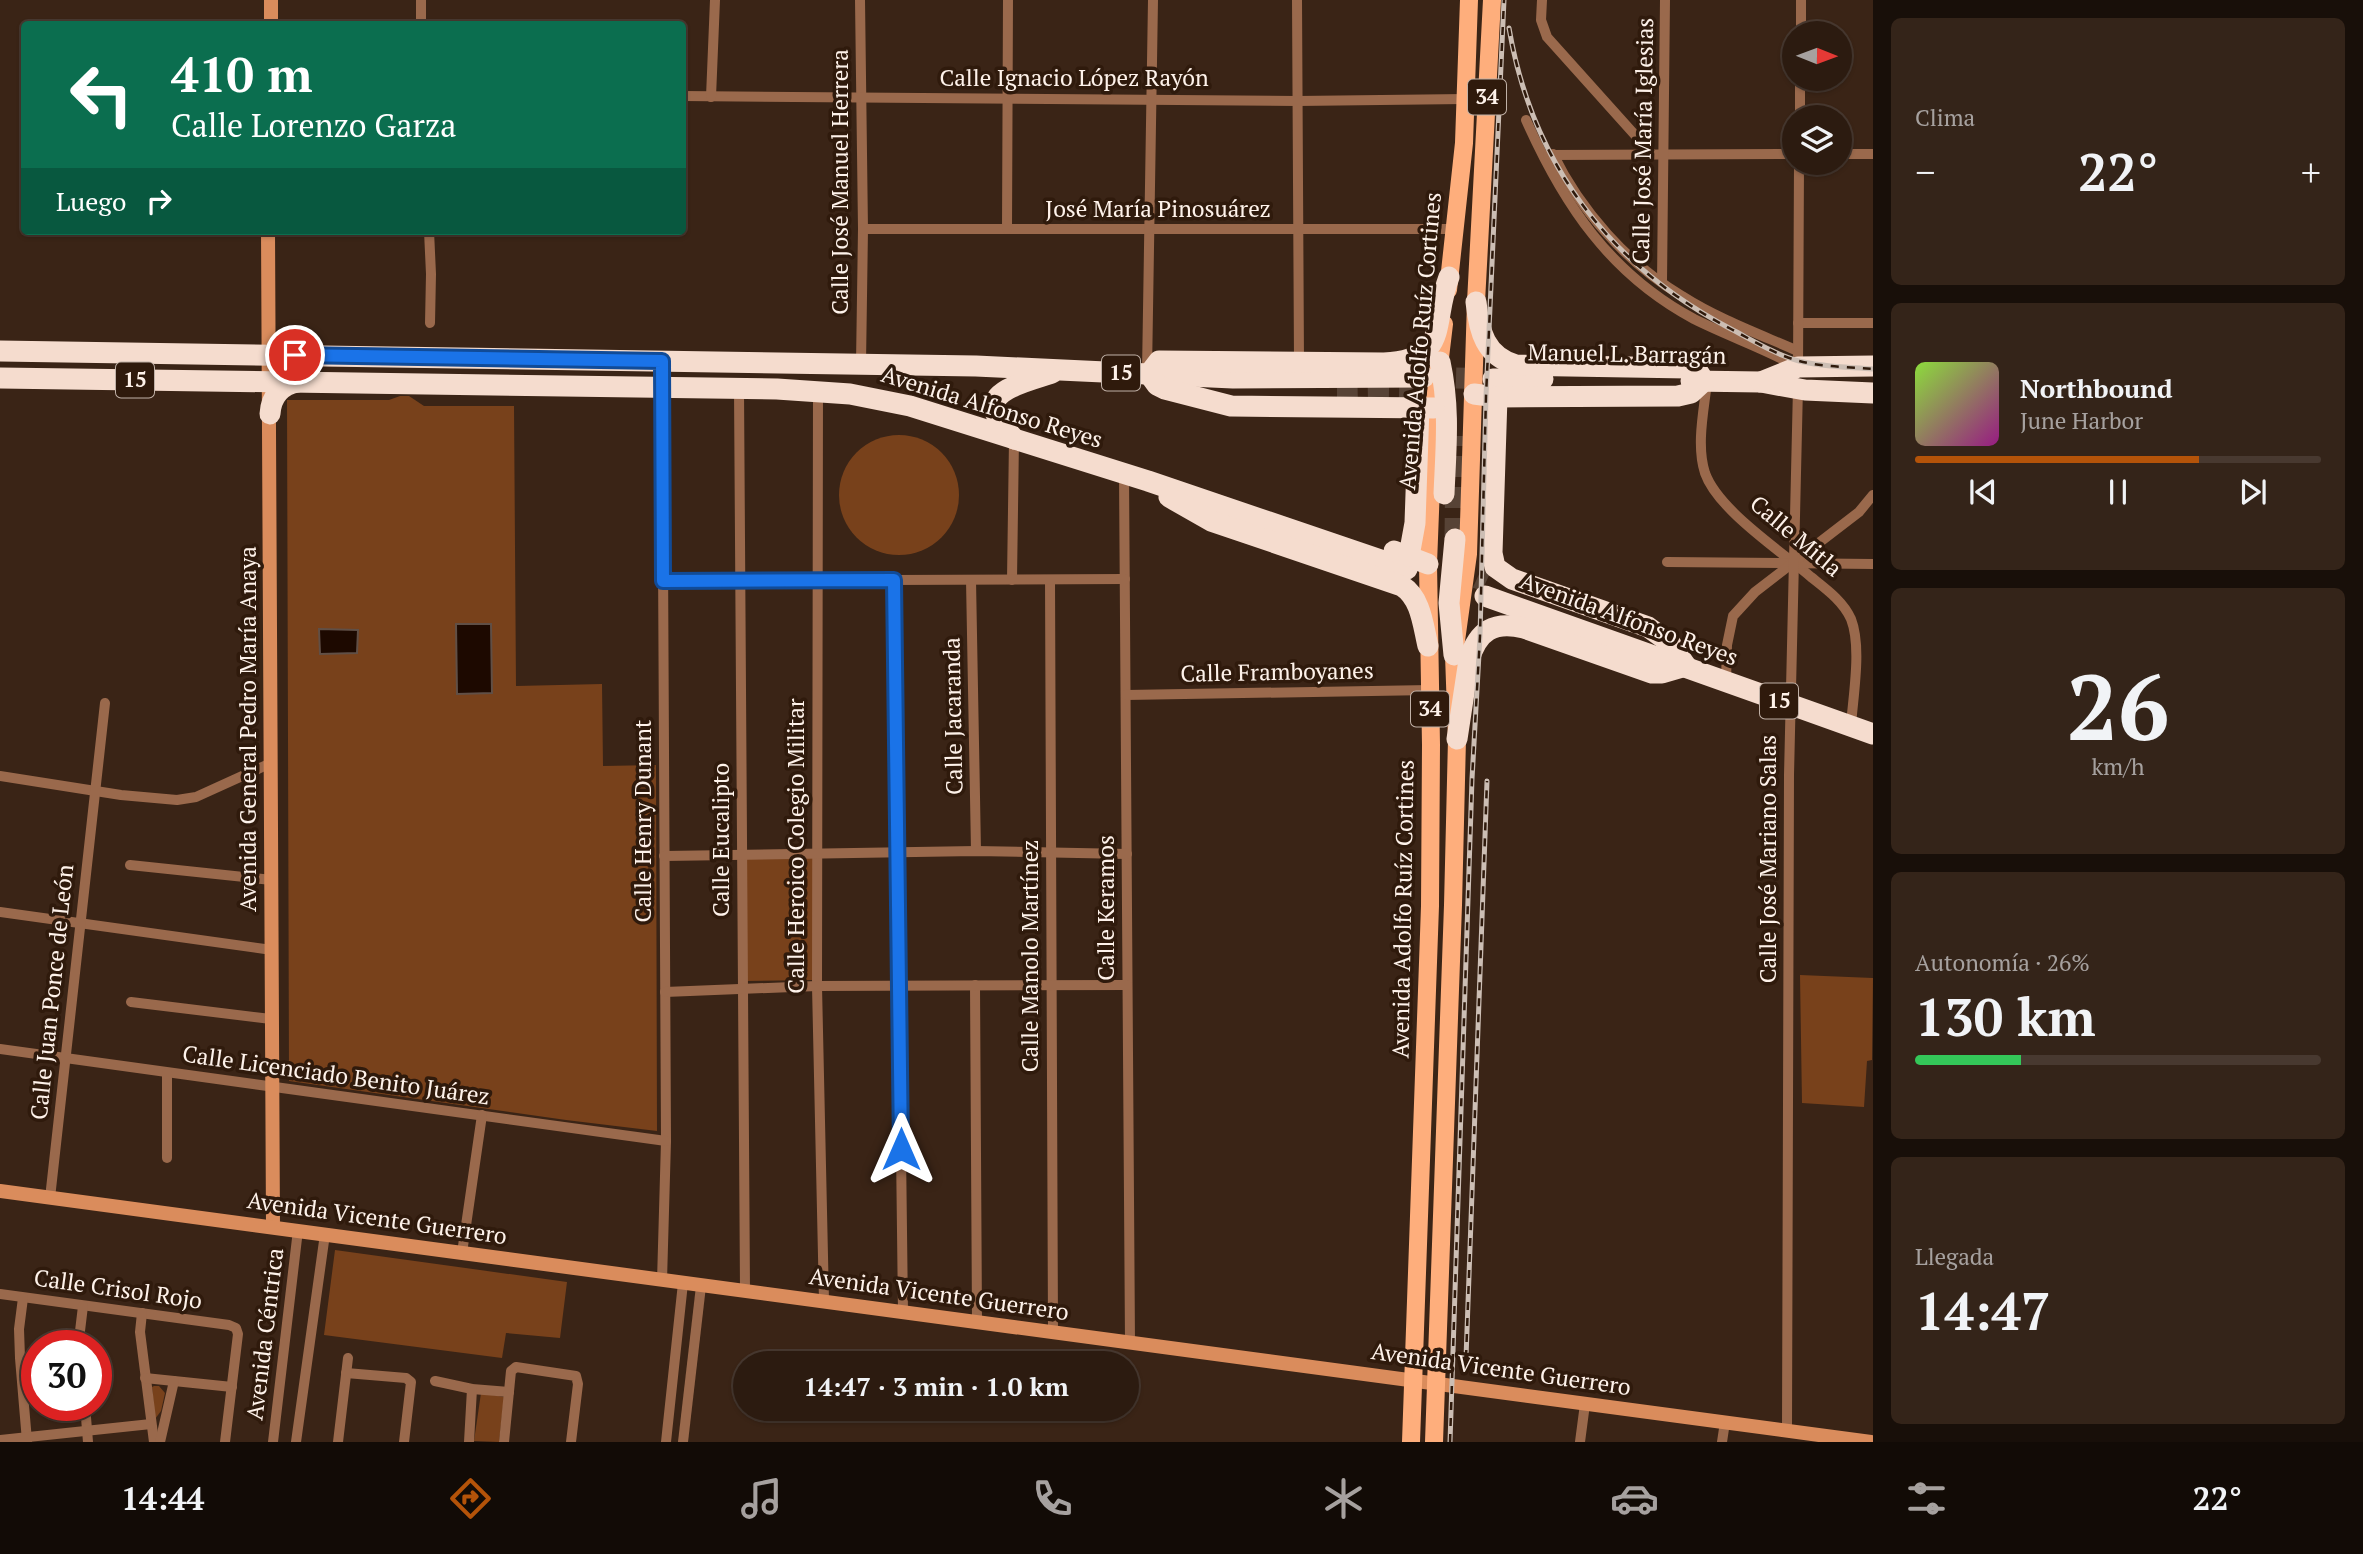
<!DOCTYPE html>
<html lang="es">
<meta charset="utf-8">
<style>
:root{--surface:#2c1b10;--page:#342419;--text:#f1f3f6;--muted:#a6a19f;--line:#483930;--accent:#b45309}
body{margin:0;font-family:"PT Serif",serif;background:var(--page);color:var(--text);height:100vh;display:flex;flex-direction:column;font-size:26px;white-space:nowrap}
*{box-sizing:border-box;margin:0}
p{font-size:23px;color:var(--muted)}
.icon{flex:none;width:38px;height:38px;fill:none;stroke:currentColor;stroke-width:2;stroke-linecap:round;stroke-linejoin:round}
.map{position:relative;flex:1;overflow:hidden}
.panel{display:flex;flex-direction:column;gap:18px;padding:18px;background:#180f09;width:490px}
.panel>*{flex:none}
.banner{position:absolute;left:21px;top:21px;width:665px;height:214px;border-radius:7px;box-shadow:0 2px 5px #0004,0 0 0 2px var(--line);background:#0b6e4f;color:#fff;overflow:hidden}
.needle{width:46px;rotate:91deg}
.controls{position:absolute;left:1782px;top:21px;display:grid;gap:14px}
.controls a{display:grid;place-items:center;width:70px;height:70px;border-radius:50%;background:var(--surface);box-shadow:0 2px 5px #0004,0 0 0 2px var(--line);font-size:35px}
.speed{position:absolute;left:21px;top:1330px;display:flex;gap:14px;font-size:35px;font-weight:700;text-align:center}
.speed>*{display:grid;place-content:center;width:91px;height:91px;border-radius:50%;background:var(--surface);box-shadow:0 2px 5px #0004,0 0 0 2px var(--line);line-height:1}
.speed .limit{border:10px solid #d22;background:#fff;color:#111}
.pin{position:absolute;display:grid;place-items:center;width:60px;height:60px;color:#fff;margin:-30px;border:4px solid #fff;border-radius:50%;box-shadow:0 2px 7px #0007}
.me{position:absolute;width:77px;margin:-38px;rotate:0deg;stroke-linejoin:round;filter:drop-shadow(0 0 5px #0008)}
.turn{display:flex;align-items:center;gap:24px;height:147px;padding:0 35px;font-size:32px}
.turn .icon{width:91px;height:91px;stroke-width:2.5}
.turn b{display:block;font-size:49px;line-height:60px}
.then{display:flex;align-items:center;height:66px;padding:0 35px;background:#0003;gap:14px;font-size:26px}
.big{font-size:52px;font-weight:600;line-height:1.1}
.panel .tile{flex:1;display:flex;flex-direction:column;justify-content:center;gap:10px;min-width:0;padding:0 24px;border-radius:10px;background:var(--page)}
.panel .dial{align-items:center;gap:0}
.dial b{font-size:91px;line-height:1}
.song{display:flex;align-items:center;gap:21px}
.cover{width:84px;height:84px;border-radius:10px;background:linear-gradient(135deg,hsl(90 70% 55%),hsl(310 70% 35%))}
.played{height:7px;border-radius:4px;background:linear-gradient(90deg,var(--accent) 70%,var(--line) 70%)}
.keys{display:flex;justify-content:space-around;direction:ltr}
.heat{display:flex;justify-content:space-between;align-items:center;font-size:38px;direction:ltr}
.charge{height:10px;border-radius:5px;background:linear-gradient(90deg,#34c759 26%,var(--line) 0)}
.trip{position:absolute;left:733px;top:1351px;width:406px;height:70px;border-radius:35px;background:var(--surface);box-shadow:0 2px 5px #0004,0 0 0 2px var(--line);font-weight:600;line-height:70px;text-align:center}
.dock{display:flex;height:112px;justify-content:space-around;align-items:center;background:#120b06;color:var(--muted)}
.dock .icon{width:49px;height:49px}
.dock .active{color:var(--accent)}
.dock b{font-size:32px;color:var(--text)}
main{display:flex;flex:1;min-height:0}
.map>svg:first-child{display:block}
.green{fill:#78411b}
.water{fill:#1d0900;stroke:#604f46;stroke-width:2}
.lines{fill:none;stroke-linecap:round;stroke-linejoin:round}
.highway-tunnel{stroke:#574336;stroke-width:21;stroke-dasharray:21 10;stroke-linecap:butt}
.street{stroke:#9a694c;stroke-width:10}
.secondary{stroke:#da8c5c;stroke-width:14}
.primary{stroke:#feae7c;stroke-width:18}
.highway{stroke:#f5dcce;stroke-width:21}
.rail-casing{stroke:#ccbeb4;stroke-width:5}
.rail{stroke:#2f1a0c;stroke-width:2.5;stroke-dasharray:8;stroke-linecap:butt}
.route-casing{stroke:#114b97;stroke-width:18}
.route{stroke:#1a73e8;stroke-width:12}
.labels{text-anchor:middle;stroke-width:7;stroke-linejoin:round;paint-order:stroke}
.shield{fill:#2f1a0c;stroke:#c0b1a7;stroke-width:2}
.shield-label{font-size:21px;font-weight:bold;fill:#fef2ea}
.street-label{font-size:23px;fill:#fef2ea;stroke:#2f1a0c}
</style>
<main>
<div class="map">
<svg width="1873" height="1442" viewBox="0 0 1873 1442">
<rect width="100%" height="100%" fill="#3a2416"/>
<g class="green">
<polygon points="400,396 409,396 424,406 514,406 516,686 602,684 603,766 656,765 657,1131 566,1120 289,1081 287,400 389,400"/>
<circle cx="899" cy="495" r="60"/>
<polygon points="745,857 815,858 814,980 746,981"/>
<polygon points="1800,975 1873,978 1872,1060 1867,1061 1864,1107 1802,1103"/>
<polygon points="335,1250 567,1282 560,1338 506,1333 502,1358 324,1335"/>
<polygon points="154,1386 159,1386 165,1393 161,1411 155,1419 152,1387"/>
<polygon points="481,1393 504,1397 499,1442 474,1441"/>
</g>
<g class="water">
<polygon points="456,624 491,624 492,693 457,694"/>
<polygon points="319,629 358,630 357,653 320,654"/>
</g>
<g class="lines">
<g class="highway-tunnel">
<polyline points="1425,377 1493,379"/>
<path d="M1337,394C1362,394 1434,389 1452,405"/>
<polyline points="1455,539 1456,436"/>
<polyline points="1451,562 1462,571 1486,582"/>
</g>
<g class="street">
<polyline points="421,0 421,24"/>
<polyline points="860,0 863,229 861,364"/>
<polyline points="1297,0 1299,361"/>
<polyline points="1542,0 1541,20 1547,37 1652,154"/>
<polyline points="1801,33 1801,0"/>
<polyline points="682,96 1297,101 1465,99"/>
<polyline points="711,97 715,0"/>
<polyline points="1800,117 1800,79"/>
<path d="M1526,120C1564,205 1610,274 1694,319C1728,336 1763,348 1796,366"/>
<path d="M1553,154C1580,210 1628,264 1682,296C1718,319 1759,334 1798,351"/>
<polyline points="1839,154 1873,154"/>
<polyline points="1548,155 1794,154"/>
<polyline points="863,229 1454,229"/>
<polyline points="1007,229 1008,0"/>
<polyline points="429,231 431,274 430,323"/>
<polyline points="1662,282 1665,0"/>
<polyline points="1798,323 1873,323"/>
<polyline points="662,361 666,1141 662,1281"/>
<polyline points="1798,371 1799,163"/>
<polyline points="1147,372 1153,0"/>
<path d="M1707,382C1704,410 1696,445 1705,473C1718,510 1781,551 1811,577C1826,589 1843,601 1851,619C1862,647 1853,696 1851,726"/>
<polyline points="739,389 745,1291"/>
<polyline points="818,391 817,986 824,1301"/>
<polyline points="1124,474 1130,1343"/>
<polyline points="1667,562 1873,564"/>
<polyline points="894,580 903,1312"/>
<polyline points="971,580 976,851"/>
<polyline points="1012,580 1014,439"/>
<polyline points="1050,580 1053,1332"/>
<polyline points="663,581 1125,579"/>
<polyline points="1726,681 1727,645 1733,616 1755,592 1859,512 1873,495"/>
<polyline points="1126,695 1430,690"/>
<polyline points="0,776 121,795 177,800 196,797 271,763"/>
<polyline points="664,856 976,851 1127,854"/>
<polyline points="130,865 272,880"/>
<polyline points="0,912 272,950"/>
<polyline points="975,985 977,1322"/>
<polyline points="665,992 817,986 1127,985"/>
<polyline points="131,1002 271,1019"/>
<polyline points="0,1049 666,1141"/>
<polyline points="167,1073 167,1158"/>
<polyline points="50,1198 105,703"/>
<polyline points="462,1253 482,1115"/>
<polyline points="0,1294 229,1325 236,1328 238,1334 225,1442"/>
<polyline points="23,1298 19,1329 20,1358 27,1441"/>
<polyline points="142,1313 140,1332 154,1442"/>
<polyline points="80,1346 80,1331 83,1306"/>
<polyline points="346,1373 406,1378 411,1382 404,1442"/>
<polyline points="145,1378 232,1387"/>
<polyline points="435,1381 472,1389 509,1392"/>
<polyline points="85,1405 88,1442"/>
<polyline points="1787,1430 1789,775 1798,387"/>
<polyline points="0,1440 151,1424"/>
<polyline points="160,1442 174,1381"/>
<polyline points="273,1442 298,1230"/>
<polyline points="296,1442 325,1234"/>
<polyline points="338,1442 348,1358"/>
<polyline points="469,1442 472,1389"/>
<polyline points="504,1442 511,1371 516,1367 576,1376 578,1384 571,1442"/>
<polyline points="666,1442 683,1283"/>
<polyline points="683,1442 701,1286"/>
<polyline points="1580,1442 1585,1404"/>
<polyline points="1722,1442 1725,1422"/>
</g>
<g class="secondary">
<polyline points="271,24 271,0"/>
<polyline points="268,231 273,1227"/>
<polyline points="0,1191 1871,1442"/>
</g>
<g class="primary">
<polyline points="1448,290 1464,143 1469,0"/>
<polyline points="1411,1442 1430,906 1431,745 1428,564 1434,408 1444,324"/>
<polyline points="1434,1442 1453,905 1457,739 1454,655 1468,554 1476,302 1492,0"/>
</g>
<g class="highway">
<polyline points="0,351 976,366 1233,378 1424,377"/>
<path d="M1440,362C1450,408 1446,447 1444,494"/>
<polyline points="0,378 777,389 850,394 910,406 1148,481 1407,569"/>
<polyline points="1493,379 1543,379"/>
<polyline points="1691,381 1761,382 1805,390 1873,393"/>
<polyline points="1761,382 1798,367 1873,366"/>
<path d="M1474,394L1497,397L1678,396L1691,393L1704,381L1699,373L1688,368L1516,365C1485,356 1479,331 1476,302"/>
<polyline points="1497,397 1492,553 1495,567 1512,579 1648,627 1670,643 1686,666"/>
<path d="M1434,408L1231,406L1165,389L1157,385L1149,374L1159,361L1384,363C1451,359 1431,324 1449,277"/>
<path d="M270,414C271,396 281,385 298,382"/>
<path d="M1014,439C1008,431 999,422 995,412C986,389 1036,379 1052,373"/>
<path d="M1169,497L1211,521L1402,586C1421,598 1423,625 1428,646"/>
<polyline points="1394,551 1428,564"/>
<polyline points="1409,556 1415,523 1419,407"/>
<polyline points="1485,596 1873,734"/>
<polyline points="1454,655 1449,603 1455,539"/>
<path d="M1457,739L1469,660C1478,630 1494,621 1524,628L1652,673H1662L1686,666"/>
</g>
<defs>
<g id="rail">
<path d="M1509,28C1532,164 1610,266 1731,329C1752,340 1776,355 1799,361C1822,367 1849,367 1873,369"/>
<polyline points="1466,1358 1487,781"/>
<polyline points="1450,1442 1472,779 1480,636 1486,396 1504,0"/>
</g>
</defs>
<use href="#rail" class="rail-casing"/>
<use href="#rail" class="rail"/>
</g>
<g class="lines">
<defs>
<polyline id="route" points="295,355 662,361 663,581 894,580 901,1149"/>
</defs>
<use href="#route" class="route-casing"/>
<use href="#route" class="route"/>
</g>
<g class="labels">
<g class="shield">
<rect x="1468" y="79.5" width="38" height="35" rx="5"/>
<rect x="1102" y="355.5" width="38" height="35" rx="5"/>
<rect x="116" y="362.5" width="38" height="35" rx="5"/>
<rect x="1760" y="683.5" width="38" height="35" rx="5"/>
<rect x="1411" y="691.5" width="38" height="35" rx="5"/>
</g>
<g class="shield-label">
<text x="1487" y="104">34</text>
<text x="1121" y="380">15</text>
<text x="135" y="387">15</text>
<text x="1779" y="708">15</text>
<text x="1430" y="716">34</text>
</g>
<g class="street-label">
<text x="1074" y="86">Calle Ignacio López Rayón</text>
<text transform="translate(1643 141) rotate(-89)" y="8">Calle José María Iglesias</text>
<text transform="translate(840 182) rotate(-90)" y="8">Calle José Manuel Herrera</text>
<text x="1158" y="217">José María Pinosuárez</text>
<text transform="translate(1420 341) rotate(-85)" y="8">Avenida Adolfo Ruíz Cortines</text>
<text transform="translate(1627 354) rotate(1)" y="8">Manuel L. Barragán</text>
<text transform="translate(992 407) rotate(17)" y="8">Avenida Alfonso Reyes</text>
<text transform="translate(1796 536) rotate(40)" y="8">Calle Mitla</text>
<text transform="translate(1629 619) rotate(20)" y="8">Avenida Alfonso Reyes</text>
<text transform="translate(1277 672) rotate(-1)" y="8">Calle Framboyanes</text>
<text transform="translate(953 716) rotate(-91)" y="8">Calle Jacaranda</text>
<text transform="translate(248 729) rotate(-90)" y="8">Avenida General Pedro María Anaya</text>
<text transform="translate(643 821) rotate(-90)" y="8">Calle Henry Dunant</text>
<text transform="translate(721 840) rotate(-90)" y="8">Calle Eucalipto</text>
<text transform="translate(796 846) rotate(-90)" y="8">Calle Heroico Colegio Militar</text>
<text transform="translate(1768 859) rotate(-90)" y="8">Calle José Mariano Salas</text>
<text transform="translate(1106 908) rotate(-90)" y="8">Calle Keramos</text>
<text transform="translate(1403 909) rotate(-89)" y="8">Avenida Adolfo Ruíz Cortines</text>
<text transform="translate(1030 956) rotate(-90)" y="8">Calle Manolo Martínez</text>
<text transform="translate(52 992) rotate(-84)" y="8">Calle Juan Ponce de León</text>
<text transform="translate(336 1075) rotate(8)" y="8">Calle Licenciado Benito Juárez</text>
<text transform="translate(377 1218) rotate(8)" y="8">Avenida Vicente Guerrero</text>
<text transform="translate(118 1289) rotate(8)" y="8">Calle Crisol Rojo</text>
<text transform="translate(939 1294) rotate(8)" y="8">Avenida Vicente Guerrero</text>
<text transform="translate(265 1334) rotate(-83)" y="8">Avenida Céntrica</text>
<text transform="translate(1501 1369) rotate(8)" y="8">Avenida Vicente Guerrero</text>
</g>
</g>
</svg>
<div class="controls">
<a><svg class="needle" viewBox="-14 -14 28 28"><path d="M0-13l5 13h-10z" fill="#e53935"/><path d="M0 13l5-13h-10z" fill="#a6a19f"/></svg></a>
<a><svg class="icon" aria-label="layers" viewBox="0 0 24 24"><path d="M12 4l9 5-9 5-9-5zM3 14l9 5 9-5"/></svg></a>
</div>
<div class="speed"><div class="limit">30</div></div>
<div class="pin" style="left:295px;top:355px;background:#d93025"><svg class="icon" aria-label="arrive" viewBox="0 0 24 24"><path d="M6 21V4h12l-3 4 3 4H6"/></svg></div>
<svg class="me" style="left:901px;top:1149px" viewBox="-20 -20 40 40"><path d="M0-17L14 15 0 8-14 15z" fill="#1a73e8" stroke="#fff" stroke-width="4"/></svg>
<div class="trip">14:47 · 3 min · 1.0 km</div>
<div class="banner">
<div class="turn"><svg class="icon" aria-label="left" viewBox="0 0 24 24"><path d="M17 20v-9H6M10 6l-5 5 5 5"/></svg><div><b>410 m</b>Calle Lorenzo Garza</div></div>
<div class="then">Luego<svg class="icon" aria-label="right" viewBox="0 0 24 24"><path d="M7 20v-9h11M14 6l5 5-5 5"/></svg></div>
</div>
</div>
<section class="panel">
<div class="tile"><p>Clima</p>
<div class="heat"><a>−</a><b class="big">22°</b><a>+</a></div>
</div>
<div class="tile">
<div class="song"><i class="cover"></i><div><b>Northbound</b><p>June Harbor</p></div></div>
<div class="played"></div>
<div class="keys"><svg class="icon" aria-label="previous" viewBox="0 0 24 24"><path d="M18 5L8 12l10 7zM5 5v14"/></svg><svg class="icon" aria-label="pause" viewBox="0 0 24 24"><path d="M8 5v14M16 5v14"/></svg><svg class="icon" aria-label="next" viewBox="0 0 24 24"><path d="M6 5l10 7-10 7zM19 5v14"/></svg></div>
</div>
<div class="tile dial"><b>26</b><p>km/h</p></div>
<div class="tile"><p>Autonomía · 26%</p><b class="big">130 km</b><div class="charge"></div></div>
<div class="tile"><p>Llegada</p><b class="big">14:47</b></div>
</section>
</main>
<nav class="dock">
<b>14:44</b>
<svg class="icon active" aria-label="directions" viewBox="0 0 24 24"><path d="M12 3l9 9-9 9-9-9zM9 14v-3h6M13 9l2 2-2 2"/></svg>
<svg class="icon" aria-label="music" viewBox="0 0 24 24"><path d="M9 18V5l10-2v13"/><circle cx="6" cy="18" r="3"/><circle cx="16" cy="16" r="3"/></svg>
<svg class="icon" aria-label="phone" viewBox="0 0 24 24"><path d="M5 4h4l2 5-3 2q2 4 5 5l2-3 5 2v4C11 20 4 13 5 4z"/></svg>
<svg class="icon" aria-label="climate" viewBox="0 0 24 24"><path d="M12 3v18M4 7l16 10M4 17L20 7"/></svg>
<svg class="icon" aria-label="car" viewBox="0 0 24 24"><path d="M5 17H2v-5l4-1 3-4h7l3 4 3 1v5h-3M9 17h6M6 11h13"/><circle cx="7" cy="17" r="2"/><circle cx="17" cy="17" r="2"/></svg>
<svg class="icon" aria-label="filters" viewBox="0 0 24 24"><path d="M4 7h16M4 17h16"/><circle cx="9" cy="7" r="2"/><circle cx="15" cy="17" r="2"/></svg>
<b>22°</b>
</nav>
